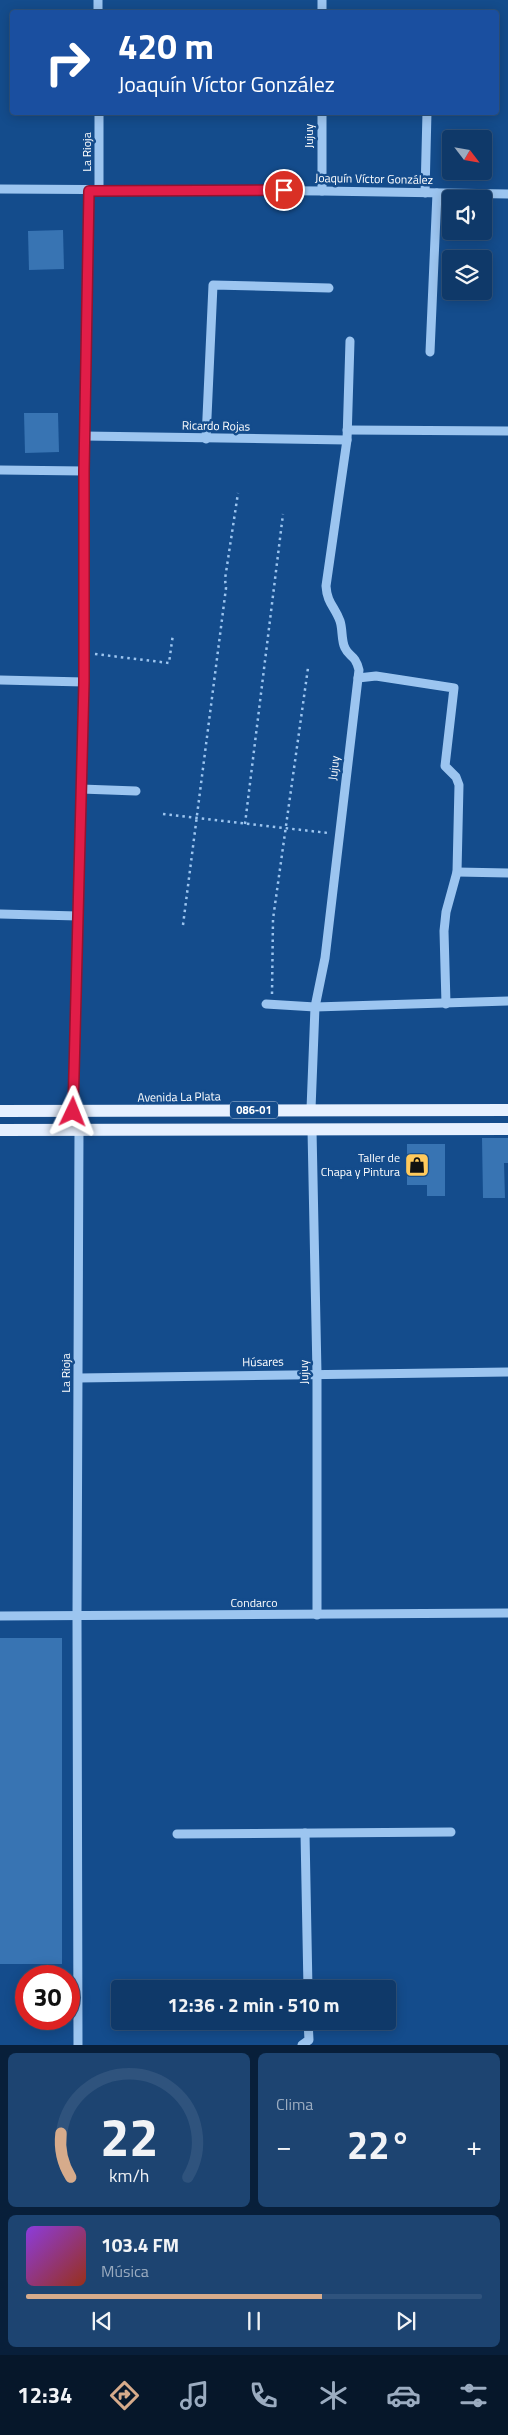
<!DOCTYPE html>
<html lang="es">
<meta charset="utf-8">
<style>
:root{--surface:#0f3969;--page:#1d4471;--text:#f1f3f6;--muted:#9bacc0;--line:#2f537d;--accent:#d6ab8b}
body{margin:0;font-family:"Titillium Web",sans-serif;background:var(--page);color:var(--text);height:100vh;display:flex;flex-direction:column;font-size:19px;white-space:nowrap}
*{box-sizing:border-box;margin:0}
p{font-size:16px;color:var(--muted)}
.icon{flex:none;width:28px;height:28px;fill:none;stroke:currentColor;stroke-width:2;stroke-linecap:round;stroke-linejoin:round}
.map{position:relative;height:2045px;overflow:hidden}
.drawer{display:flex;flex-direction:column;gap:8px;padding:8px;background:#081f3a;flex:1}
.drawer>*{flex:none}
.hud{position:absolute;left:10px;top:10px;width:489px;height:105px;border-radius:5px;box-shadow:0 2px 12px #0003,0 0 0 1px var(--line);background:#1a4fa0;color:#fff;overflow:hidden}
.needle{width:32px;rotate:121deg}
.buttons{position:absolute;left:442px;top:130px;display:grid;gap:10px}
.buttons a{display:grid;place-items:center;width:50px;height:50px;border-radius:5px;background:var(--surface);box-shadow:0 2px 12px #0003,0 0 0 1px var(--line);font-size:25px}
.speed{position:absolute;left:15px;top:1965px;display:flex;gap:10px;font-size:25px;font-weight:700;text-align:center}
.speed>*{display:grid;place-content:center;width:65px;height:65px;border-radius:50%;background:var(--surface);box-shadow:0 2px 12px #0003,0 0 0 1px var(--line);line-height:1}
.speed .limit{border:8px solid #d22;background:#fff;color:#111}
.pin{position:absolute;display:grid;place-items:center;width:42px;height:42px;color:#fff;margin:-21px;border:2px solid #fff;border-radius:50%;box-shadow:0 1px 5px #0007}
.me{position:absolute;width:55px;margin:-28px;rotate:2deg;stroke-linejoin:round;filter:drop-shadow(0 0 4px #0008)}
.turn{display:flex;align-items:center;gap:18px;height:105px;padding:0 25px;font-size:22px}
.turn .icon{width:65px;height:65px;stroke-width:2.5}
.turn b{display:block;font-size:35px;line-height:42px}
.big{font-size:38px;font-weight:700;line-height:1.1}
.drawer .tile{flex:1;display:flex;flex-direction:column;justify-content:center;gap:8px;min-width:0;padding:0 18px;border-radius:8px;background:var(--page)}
.drawer .dial{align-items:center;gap:0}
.dial svg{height:130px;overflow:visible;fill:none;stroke:var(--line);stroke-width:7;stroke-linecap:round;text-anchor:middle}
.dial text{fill:var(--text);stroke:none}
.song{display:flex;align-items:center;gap:15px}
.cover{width:60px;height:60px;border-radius:8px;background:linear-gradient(135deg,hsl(270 70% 55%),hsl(10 70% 35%))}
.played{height:5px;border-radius:2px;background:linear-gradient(90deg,var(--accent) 65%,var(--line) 65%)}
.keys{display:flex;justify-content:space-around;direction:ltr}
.heat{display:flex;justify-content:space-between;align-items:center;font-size:28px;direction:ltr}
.drawer .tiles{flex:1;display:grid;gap:8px;grid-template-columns:1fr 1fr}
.tile:last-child{grid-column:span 2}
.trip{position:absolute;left:111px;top:1980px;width:285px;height:50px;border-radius:5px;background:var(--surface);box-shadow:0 2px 12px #0003,0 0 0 1px var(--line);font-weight:700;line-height:50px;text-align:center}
.menu{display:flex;height:80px;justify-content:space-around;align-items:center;background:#06172a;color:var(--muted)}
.menu .icon{width:35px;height:35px}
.menu .selected{color:var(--accent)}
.menu b{font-size:22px;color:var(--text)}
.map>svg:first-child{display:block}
.building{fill:#3874b3}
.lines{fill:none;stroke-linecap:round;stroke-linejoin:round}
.path{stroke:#9cc5f0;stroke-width:2.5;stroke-dasharray:2.5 4;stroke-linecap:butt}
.minor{stroke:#9cc5f0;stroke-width:9}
.major{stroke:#e6f0ff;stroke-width:12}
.route-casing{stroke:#92132f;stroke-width:12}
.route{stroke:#e11d48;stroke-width:9}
.labels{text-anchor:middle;stroke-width:5;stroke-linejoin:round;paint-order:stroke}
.shield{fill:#144c8c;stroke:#b8c9dc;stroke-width:1}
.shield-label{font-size:11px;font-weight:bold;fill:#fff}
.street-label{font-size:12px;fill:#fff;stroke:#144c8c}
.poi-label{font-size:12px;fill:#fff;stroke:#144c8c;text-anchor:end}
</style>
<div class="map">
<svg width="508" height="2045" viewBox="0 0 508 2045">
<rect width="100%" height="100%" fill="#144c8c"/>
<g class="building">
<polygon points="63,230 64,269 29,270 28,231"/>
<polygon points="24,413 58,413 59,452 25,453"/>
<polygon points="482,1138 508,1138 508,1163 504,1163 505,1198 483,1198"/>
<polygon points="407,1144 445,1144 445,1196 427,1196 427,1185 407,1185"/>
<rect x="0" y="1638" width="62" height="326"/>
</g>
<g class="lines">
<g class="path">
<polyline points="95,654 169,663 173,634"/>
<polyline points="163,814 328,833"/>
<polyline points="245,824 283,514"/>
<polyline points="183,925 226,588 225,579 238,493"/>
<polyline points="272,994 273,919 308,668"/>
</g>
<g class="minor">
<polyline points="98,0 98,12"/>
<polyline points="322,12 322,0"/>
<polyline points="99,112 99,190"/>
<polyline points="0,189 322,191 508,194"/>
<polyline points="322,191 322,112"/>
<polyline points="425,193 427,112"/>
<polyline points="430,352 437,193"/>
<polyline points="347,430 508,431"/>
<polyline points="84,436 347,440"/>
<polyline points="206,439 213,285 329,288"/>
<polyline points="0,470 84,471"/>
<polyline points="358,678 376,676 454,688 445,766 456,777 459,785 457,872 446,912 444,931 446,1004"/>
<polyline points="0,680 84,682"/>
<polyline points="81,789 136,791"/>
<polyline points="457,872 508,873"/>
<polyline points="0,914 78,916"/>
<polyline points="266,1004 315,1007 508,1001"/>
<path d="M311,1109L315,1007L325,958L359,670C355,654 349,657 345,648C341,640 343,630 340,621C335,607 327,603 326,586L347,440L350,341"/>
<polyline points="73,1111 84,682 84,471 89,191"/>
<polyline points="312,1130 317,1373 317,1615"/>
<polyline points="79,1378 508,1372"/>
<polyline points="0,1616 508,1613"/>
<polyline points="305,1833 308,1989"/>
<polyline points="177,1834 451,1832"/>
<polyline points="78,2045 77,1616 79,1130"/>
<polyline points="302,2045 309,2040 308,2021"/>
</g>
<g class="major">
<polyline points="0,1111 508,1110"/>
<polyline points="0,1130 508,1129"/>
</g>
</g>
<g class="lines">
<defs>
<polyline id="route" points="73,1112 84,682 84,471 89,191 284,190"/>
</defs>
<use href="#route" class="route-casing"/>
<use href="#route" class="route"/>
</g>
<defs>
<symbol id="shop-square" viewBox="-11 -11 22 22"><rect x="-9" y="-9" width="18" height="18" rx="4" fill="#ffca5c" stroke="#144c8c"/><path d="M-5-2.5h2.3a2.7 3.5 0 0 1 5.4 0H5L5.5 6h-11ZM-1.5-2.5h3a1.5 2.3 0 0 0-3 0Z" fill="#111"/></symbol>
</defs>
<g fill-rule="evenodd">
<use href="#shop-square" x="403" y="1151" width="28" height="28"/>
</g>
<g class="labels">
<rect class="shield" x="230" y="1101.5" width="48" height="17" rx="4"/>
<g class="shield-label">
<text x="254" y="1114">086-01</text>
</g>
<g class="street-label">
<text transform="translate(309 136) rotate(-90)" y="4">Jujuy</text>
<text transform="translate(87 152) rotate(-90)" y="4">La Rioja</text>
<text transform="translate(374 179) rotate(1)" y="4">Joaquín Víctor González</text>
<text transform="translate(216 426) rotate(1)" y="4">Ricardo Rojas</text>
<text transform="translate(334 768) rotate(-83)" y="4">Jujuy</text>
<text transform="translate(179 1097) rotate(-1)" y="4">Avenida La Plata</text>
<text transform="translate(263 1362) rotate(-1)" y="4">Húsares</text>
<text transform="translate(304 1372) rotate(-91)" y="4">Jujuy</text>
<text transform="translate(66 1373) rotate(-90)" y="4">La Rioja</text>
<text x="254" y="1607">Condarco</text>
</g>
<g class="poi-label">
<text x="400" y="1162">Taller de<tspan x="400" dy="14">Chapa y Pintura</tspan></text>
</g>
</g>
</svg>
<div class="buttons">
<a><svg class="needle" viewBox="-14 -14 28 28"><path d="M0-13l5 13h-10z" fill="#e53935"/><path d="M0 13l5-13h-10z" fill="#9bacc0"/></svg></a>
<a><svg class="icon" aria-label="sound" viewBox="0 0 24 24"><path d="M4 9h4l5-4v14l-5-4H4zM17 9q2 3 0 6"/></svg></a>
<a><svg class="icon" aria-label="layers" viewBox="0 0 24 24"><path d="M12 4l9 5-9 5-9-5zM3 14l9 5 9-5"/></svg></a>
</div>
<div class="speed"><div class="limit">30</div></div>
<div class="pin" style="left:284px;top:190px;background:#d93025"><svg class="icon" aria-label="arrive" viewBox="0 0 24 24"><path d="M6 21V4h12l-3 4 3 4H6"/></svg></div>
<svg class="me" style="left:73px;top:1112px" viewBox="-20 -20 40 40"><path d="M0-17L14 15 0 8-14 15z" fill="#e11d48" stroke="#fff" stroke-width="4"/></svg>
<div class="trip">12:36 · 2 min · 510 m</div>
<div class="hud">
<div class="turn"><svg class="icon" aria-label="right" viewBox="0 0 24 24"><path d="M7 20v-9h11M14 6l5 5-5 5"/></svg><div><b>420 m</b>Joaquín Víctor González</div></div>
</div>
</div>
<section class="drawer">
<div class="tiles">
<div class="tile dial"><svg viewBox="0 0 100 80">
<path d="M14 69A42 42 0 1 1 86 69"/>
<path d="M14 69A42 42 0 0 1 8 42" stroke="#d6ab8b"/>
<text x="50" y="56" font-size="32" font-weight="700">22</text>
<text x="50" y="72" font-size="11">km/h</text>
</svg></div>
<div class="tile"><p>Clima</p>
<div class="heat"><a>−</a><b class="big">22°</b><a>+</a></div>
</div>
<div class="tile">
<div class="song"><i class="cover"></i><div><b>103.4 FM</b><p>Música</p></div></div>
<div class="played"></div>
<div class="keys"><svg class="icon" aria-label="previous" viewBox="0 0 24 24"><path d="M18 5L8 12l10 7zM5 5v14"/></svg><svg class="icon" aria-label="pause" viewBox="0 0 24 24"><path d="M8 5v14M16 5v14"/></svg><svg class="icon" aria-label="next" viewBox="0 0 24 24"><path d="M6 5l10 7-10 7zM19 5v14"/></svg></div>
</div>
</div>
</section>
<nav class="menu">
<b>12:34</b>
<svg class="icon selected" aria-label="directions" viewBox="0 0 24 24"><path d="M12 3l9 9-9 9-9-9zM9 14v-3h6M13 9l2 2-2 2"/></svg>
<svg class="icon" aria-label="music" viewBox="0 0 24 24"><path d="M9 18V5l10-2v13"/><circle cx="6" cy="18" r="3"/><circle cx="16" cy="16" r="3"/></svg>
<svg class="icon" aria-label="phone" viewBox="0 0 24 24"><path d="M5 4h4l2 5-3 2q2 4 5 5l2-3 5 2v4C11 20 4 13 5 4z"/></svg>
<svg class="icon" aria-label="climate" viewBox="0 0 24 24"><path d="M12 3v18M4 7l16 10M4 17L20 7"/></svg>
<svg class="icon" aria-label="car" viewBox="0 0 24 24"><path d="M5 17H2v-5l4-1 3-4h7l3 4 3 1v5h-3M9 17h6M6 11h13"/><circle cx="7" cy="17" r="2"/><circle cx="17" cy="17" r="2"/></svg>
<svg class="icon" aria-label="filters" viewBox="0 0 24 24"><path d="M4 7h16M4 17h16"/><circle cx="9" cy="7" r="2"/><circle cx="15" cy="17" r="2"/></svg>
</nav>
